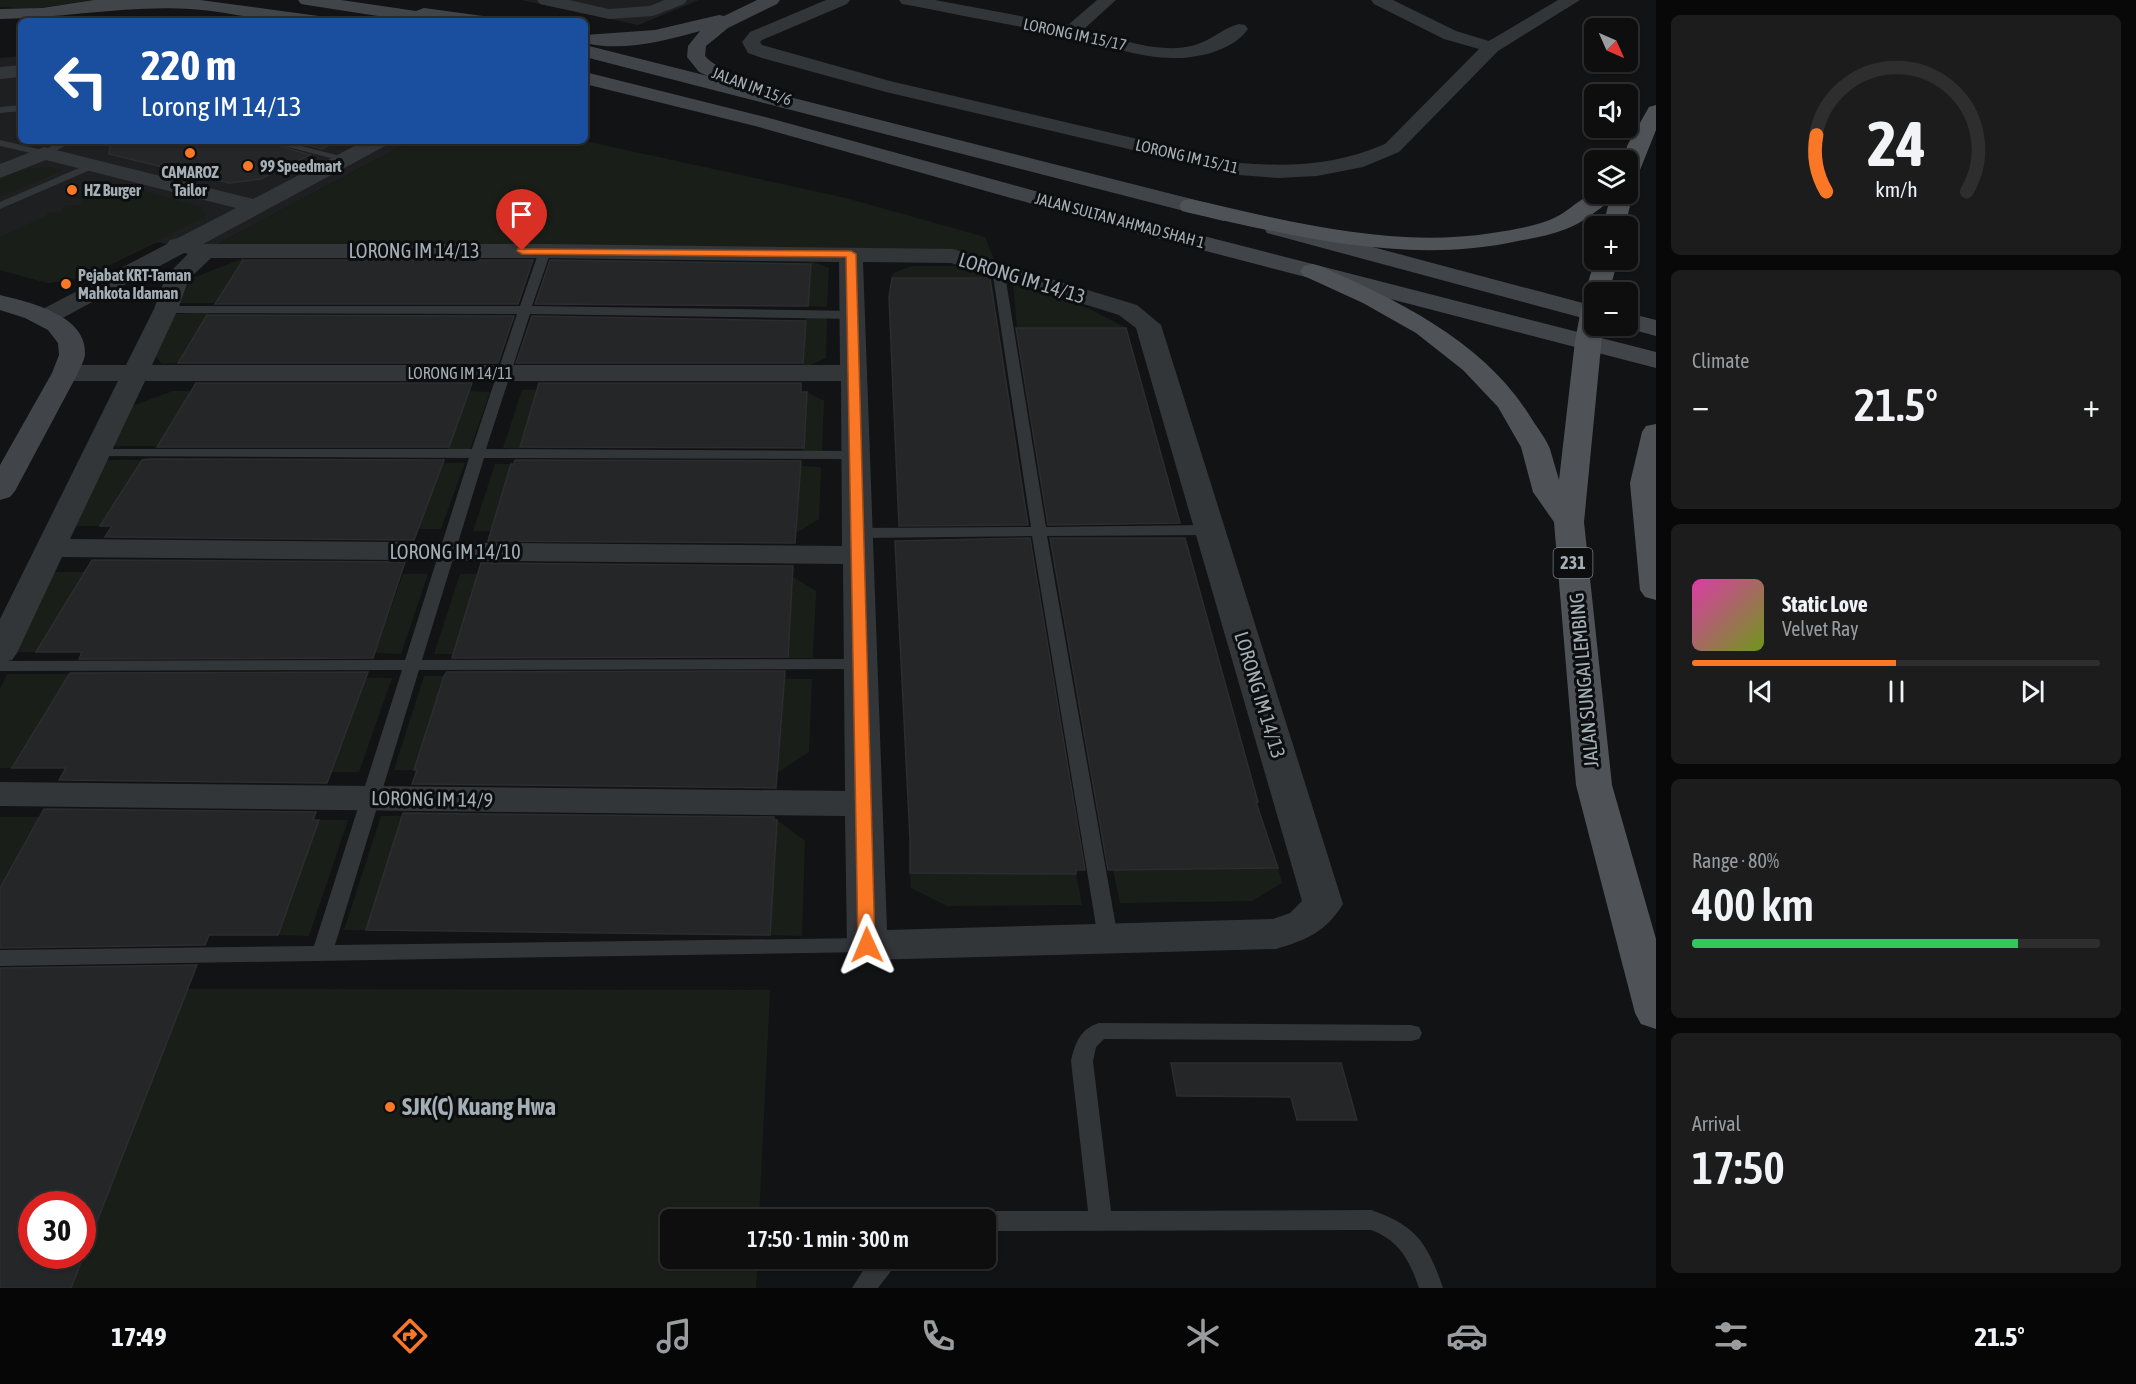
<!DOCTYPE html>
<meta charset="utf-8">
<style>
:root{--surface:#0e0e0f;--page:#1c1c1d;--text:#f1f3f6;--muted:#9b9c9e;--line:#2e2e2f;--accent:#f97725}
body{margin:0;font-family:"Asap Condensed",sans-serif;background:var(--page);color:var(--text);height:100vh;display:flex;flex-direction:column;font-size:22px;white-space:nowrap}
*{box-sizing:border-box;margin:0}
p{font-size:20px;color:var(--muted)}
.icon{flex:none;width:33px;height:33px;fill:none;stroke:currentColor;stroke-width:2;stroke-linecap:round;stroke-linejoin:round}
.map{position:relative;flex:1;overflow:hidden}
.details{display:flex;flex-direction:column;gap:15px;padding:15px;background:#080808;width:480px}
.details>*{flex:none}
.hud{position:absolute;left:18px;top:18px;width:570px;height:126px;border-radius:9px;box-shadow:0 2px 4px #0004,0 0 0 2px var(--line);background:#1a4fa0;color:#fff;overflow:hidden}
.needle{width:39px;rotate:135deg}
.controls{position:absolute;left:1584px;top:18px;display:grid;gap:12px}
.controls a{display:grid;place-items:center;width:54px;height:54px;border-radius:9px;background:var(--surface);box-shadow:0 2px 4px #0004,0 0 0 2px var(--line);font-size:30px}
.speed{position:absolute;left:18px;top:1191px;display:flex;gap:12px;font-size:30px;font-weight:700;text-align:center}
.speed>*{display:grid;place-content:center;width:78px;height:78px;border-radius:50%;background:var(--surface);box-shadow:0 2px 4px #0004,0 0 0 2px var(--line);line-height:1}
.speed .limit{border:9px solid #d22;background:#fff;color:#111}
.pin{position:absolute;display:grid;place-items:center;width:51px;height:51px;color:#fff;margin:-62px -26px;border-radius:50% 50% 50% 0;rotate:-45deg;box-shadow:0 0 6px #0007}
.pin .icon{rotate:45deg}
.me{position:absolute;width:66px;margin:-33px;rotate:359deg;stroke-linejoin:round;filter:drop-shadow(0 0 4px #0008)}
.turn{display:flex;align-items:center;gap:21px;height:126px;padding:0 24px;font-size:27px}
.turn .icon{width:78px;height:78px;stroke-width:2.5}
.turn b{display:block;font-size:42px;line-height:51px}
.big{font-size:45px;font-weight:600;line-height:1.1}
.details .card{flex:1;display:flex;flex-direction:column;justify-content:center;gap:9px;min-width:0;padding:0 21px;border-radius:9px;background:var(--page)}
.details .dial{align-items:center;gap:0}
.dial svg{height:156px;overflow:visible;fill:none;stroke:var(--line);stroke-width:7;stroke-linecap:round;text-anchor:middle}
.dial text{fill:var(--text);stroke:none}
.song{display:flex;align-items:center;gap:18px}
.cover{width:72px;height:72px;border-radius:9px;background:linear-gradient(135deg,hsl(320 70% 55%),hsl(80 70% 35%))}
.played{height:6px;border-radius:3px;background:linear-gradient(90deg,var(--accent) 50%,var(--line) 50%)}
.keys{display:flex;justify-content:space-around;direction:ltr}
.heat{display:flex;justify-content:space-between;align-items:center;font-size:33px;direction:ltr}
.charge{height:9px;border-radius:4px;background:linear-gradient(90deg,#34c759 80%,var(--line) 0)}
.trip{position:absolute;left:660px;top:1209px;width:336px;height:60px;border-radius:9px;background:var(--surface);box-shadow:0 2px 4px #0004,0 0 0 2px var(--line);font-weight:600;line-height:60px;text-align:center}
.menu{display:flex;height:96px;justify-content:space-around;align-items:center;background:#060606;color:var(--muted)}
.menu .icon{width:42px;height:42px}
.menu .on{color:var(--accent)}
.menu b{font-size:27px;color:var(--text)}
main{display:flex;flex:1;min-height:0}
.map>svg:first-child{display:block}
.built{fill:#1e1f21}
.green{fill:#191f18}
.building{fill:#252628;stroke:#2c2d30;stroke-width:1.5;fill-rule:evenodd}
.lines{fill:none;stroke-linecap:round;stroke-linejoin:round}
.lane{fill:#333639;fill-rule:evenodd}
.street{fill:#333639;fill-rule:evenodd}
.secondary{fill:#414549;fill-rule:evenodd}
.primary{fill:#4f5358;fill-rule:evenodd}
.route{fill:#f97725;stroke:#a24d18;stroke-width:1.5}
.poi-dot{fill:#f97725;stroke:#0d0e0f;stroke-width:2}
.labels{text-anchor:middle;stroke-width:6;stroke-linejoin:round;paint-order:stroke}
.far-street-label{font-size:16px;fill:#a3aeb5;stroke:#0d0e0f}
.far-poi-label{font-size:16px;font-weight:bold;fill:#a3aeb5;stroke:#0d0e0f;text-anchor:start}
.shield{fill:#0d0e0f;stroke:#767e83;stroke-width:1.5}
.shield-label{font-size:18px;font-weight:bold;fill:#a3aeb5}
.street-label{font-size:20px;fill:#a3aeb5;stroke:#0d0e0f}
.near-poi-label{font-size:24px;font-weight:bold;fill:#a3aeb5;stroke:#0d0e0f;text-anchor:start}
</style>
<main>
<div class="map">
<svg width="1656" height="1288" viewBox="0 0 1656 1288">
<rect width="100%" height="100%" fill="#121314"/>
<g class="built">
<polygon points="521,0 699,0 638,25"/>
<polygon points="21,56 21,141 411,141 205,251 157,242 83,278 48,283 0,270 0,58"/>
</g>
<g class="green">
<polygon points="0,0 91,0 33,9 0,7"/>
<polygon points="411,141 585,141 846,198 985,237 998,269 953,256 205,251"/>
<polygon points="51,167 63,170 0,197 0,179 22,169"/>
<polygon points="117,184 202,207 205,217 83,278 48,283 0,270 0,237 46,216 48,213 61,212 65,205 79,205 83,199 70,199 99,185"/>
<polygon points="244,258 215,303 180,303 190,279"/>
<polygon points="811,261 829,268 827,307 808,306"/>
<polygon points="912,266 955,266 990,277 892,278 893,273"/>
<polygon points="1013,284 1090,309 1126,328 1017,328"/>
<polygon points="208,313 177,363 162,364 155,356 174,314"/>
<polygon points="806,318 827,318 826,358 803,368"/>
<polygon points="522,390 537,390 519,448 503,448"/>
<polygon points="173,391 192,391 158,446 113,446 132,406"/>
<polygon points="469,391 490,392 470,450 447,450"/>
<polygon points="807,392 824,401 822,451 803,451"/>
<polygon points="106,460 142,460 100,526 75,526"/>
<polygon points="443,463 465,463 441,529 418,529"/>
<polygon points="495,464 511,464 491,531 473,531"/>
<polygon points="800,466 821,467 819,519 796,533"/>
<polygon points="54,572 84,572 36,652 17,652"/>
<polygon points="403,574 428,574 401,654 375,653"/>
<polygon points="460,574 478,574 453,654 434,654"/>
<polygon points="793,577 816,591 813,658 788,658"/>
<polygon points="7,674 69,674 12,768 0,768 0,689"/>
<polygon points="424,676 444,676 414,770 394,770"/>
<polygon points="366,678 392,678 359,772 331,772"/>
<polygon points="784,679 812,679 809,752 777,773"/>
<polygon points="381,816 402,816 366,930 344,930"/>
<polygon points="0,817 39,817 0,888"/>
<polygon points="319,820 348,820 309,936 278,935"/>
<polygon points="777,820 805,841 802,936 770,935"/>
<polygon points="1278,868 1282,883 1252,901 1120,903 1113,870"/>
<polygon points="910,873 1076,874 1082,905 947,906 911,888"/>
<polygon points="188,989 770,990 759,1219 670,1220 670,1258 758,1259 756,1288 71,1288"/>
</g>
<g class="building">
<polygon points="111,141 263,141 310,155 261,179 229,183 109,154"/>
<polygon points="292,141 338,141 322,149"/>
<polygon points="243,260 533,260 518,304 215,304"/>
<polygon points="550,260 811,264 808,306 535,304"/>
<polygon points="892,278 990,278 1028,525 899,526 889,297"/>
<polygon points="207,315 514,316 498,363 178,363"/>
<polygon points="532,316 806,321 803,363 516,363"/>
<polygon points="1016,328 1126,328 1180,523 1048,525"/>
<polygon points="196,383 472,383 449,447 157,447"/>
<polygon points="539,383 801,383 801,392 807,392 804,448 520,447"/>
<polygon points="150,459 444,460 414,540 105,537 112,526 100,526 142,460"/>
<polygon points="515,460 801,461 795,543 488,541 511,464 514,464"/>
<polygon points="1030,538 1085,870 1076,870 1076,874 910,873 910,839 895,541"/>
<polygon points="1050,538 1185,538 1258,802 1256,802 1278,868 1108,870"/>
<polygon points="92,560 405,562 373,658 79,659 82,652 36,652"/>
<polygon points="481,563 793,566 788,657 452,658"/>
<polygon points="785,671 776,788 412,784 417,770 414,770 444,676 447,672"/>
<polygon points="368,672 327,783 59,780 66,768 12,768 70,673"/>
<polygon points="44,809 316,812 313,820 319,820 278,935 209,935 205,945 0,948 0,888"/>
<polygon points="403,813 774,817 774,820 777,820 770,935 366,930"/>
<path d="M197,965L71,1288H0V968ZM32,1204H82V1256H32Z"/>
<polygon points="1171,1063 1341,1063 1357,1120 1297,1120 1291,1097 1177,1096"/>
</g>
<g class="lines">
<g class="lane">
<polygon points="21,105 21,111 0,113 0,107"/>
<polygon points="0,140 43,150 62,141 76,141 44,156 0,146"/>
<polygon points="265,141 283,141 351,159 346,162"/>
<polygon points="93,162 98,165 97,167 0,209 0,202"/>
<polygon points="545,247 551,251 532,306 854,311 860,315 854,319 530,314 486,449 856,451 863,455 856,459 484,458 422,660 861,659 867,660 869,664 867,668 861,669 419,670 335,945 867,938 874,940 877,945 874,950 867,952 0,966 0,950 314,946 402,670 0,671 0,661 405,660 469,458 96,456 89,452 91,449 472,449 517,314 166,313 162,312 160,309 162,306 520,306 539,251"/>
<polygon points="998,265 1004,269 1046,527 1210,525 1218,530 1210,535 1047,536 1118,938 1115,943 1108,945 1101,943 1098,938 1032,536 858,538 850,533 858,528 1031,527 992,269"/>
<path d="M1099,1023L1411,1025L1419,1027L1422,1033L1419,1039L1411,1041L1104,1039L1096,1047L1093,1061L1111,1211L1371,1210C1416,1225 1428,1244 1443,1288H1419C1410,1261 1399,1240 1371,1230L986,1231V1220H975L978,1214L986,1211H1088L1071,1061C1075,1043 1080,1029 1099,1023Z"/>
<polygon points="871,1258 901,1258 878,1288 852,1288"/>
</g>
<g class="street">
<polygon points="537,0 569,0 609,9 650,6 664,0 687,0 684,4 653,16 609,19 540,4"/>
<path d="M826,0H850L847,4L762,40L760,42L762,45L890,81L1239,163C1290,167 1338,165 1385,144L1479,49L1444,39L1374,4L1371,0H1393L1456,31L1489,41L1558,0H1580L1498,51L1399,152L1363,167L1317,176L1278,178L1239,175L886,92L762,58L748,53L742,42L750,32Z"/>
<path d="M899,0H935L1068,25L1097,0H1116L1084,29C1120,39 1161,56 1198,44C1213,39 1225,27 1239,24L1245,25L1248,29C1234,50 1197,59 1173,58C1139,58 1108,45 1075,38C1020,26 963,16 908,5L902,4Z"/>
<polygon points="21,65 21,77 0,79 0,67"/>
<path d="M364,141H390L387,145L203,244H545L953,249L1137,305L1161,325L1343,904C1326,932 1306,940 1276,949L867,960L853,956L847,945L845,816L0,806V782L845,791L843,564L62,557L17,653L12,660L0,663V619L118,381H65L56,379L52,373L56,367L65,365H126L154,309L166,276L188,254L184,253L55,322L46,324L37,322L34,317L37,312L167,244L170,240L178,238L236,208L46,160L0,178V164L44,147L253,199ZM211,258H545L839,262L840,365H152L178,309L189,279ZM863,262L951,263L1119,315L1136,328L1302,901L1290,913L1273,919L887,930ZM145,381H841L842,546L70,539Z"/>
</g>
<g class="secondary">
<path d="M94,0H200L319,16L325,17L328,21C311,21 294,22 278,21C249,18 220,11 191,9C128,5 64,18 0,19V9L42,8Z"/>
<polygon points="298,0 341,0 416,11 424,8 483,16 489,17 492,21 410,21 307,5 301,4"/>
<path d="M757,0H780L777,4L728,28L706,46L705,56C714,67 729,69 738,79L734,83L1231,209L1234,214L1231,219L1223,221L585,57V45L708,76L699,72L687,57L688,46L700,31C665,41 621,52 585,43V35L655,30L719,15L724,16Z"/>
<polygon points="585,72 769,118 1141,220 1656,352 1656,368 1125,230 755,126 585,84"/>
<polygon points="1275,221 1594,306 1594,321 1267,233 1264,228 1267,223"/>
<path d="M0,295C29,302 88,315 85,355C84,361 80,368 78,373L15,491L10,497L0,500V465L52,373L59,355L58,343L48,330L25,318L0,310Z"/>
<polygon points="1628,313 1656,320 1656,336 1619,326 1628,326"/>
</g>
<g class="primary">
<polygon points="1656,105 1656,130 1636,180 1628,181 1628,160 1622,160 1628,144 1649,107"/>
<path d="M1628,189L1633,194L1625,226H1603L1609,202C1595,212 1582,223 1566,229C1551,235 1534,238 1518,241C1408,265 1298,237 1190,213L1182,211L1179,206L1182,201L1190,199C1288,221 1391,249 1492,233C1513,230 1539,226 1558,216C1570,210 1580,198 1593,194C1599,191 1618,194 1628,194Z"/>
<path d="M1595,260H1618L1609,292H1594V326H1603L1584,522L1612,785L1656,939V1029L1641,1024L1635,1013L1576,785L1554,522L1533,492L1521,447L1498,407L1463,370L1416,333L1363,303L1304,276L1300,271L1304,266L1312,264L1320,266C1401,302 1486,342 1533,421C1539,430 1546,439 1550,449C1553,459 1556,470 1559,480L1575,341L1582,304L1585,299L1590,298L1585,292Z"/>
<polygon points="1656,424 1656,600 1645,597 1640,590 1630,483 1642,432 1646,426"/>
</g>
</g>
<polygon class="route" points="518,249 851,251 856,254 875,945 873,950 867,952 861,950 858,945 846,257 522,254 517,251"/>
<g class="poi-dot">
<circle cx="190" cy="153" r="6"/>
<circle cx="248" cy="166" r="6"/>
<circle cx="72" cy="190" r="6"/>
<circle cx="66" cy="284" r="6"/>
<circle cx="390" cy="1107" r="6"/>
</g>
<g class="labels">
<g class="far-street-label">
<text transform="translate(1075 34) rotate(12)" y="6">LORONG IM 15/17</text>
<text transform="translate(752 86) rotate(20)" y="6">JALAN IM 15/6</text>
<text transform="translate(1187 156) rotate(13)" y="6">LORONG IM 15/11</text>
<text transform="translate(1120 220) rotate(15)" y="6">JALAN SULTAN AHMAD SHAH 1</text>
<text x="460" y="379">LORONG IM 14/11</text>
</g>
<g class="far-poi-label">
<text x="260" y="172">99 Speedmart</text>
<text x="190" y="178" text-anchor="middle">CAMAROZ<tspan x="190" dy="18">Tailor</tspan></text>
<text x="84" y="196">HZ Burger</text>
<text x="78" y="281">Pejabat KRT-Taman<tspan x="78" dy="18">Mahkota Idaman</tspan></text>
</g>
<rect class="shield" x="1553.5" y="548" width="39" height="30" rx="4.5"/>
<g class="shield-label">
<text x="1573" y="569">231</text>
</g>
<g class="street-label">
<text x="414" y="258">LORONG IM 14/13</text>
<text transform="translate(1022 278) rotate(17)" y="7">LORONG IM 14/13</text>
<text x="455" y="559">LORONG IM 14/10</text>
<text transform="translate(1584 680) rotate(-95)" y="7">JALAN SUNGAI LEMBING</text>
<text transform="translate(1260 695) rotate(73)" y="7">LORONG IM 14/13</text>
<text transform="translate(432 799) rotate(1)" y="7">LORONG IM 14/9</text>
</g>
<g class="near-poi-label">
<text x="402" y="1115">SJK(C) Kuang Hwa</text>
</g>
</g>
</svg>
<div class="controls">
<a><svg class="needle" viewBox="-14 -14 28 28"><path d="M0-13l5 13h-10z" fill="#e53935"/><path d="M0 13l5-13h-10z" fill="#9b9c9e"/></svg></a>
<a><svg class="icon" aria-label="sound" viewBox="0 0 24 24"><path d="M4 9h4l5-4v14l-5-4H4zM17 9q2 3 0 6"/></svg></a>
<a><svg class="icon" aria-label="layers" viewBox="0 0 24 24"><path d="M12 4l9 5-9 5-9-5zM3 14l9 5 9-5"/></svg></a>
<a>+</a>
<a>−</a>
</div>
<div class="speed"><div class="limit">30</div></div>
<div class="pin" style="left:522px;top:251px;background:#d93025"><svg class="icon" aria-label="arrive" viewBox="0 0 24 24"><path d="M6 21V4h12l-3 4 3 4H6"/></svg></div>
<svg class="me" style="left:867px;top:945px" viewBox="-20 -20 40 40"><path d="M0-17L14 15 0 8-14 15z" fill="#f97725" stroke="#fff" stroke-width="4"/></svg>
<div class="trip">17:50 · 1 min · 300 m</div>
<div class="hud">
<div class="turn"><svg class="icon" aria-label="left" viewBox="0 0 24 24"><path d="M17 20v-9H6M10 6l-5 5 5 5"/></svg><div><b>220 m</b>Lorong IM 14/13</div></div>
</div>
</div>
<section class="details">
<div class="card dial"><svg viewBox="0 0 100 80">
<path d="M14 69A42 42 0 1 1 86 69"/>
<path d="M14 69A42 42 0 0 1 9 40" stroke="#f97725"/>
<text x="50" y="56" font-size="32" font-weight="700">24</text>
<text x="50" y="72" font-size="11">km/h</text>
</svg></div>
<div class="card"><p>Climate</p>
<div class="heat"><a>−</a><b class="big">21.5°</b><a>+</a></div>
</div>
<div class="card">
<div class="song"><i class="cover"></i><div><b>Static Love</b><p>Velvet Ray</p></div></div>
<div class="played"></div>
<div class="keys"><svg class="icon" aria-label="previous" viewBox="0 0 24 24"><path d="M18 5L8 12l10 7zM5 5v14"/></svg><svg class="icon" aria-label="pause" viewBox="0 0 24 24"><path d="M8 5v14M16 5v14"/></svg><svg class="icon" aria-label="next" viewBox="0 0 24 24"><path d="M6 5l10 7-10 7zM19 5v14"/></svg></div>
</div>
<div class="card"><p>Range · 80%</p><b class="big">400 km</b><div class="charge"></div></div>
<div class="card"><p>Arrival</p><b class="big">17:50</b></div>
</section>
</main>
<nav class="menu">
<b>17:49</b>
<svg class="icon on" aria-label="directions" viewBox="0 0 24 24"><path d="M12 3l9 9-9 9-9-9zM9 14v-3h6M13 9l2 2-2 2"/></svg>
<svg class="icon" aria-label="music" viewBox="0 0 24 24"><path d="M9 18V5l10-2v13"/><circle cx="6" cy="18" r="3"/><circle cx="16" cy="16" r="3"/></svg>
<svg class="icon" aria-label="phone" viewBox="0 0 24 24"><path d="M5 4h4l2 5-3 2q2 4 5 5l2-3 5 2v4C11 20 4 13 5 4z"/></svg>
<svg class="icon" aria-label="climate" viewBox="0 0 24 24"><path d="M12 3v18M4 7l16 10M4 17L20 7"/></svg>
<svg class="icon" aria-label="car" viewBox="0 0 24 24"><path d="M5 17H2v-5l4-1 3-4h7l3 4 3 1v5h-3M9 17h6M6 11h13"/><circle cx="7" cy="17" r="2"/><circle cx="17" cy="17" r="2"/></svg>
<svg class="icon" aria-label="filters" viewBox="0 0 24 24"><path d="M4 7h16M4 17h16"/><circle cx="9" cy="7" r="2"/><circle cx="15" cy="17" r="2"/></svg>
<b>21.5°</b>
</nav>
